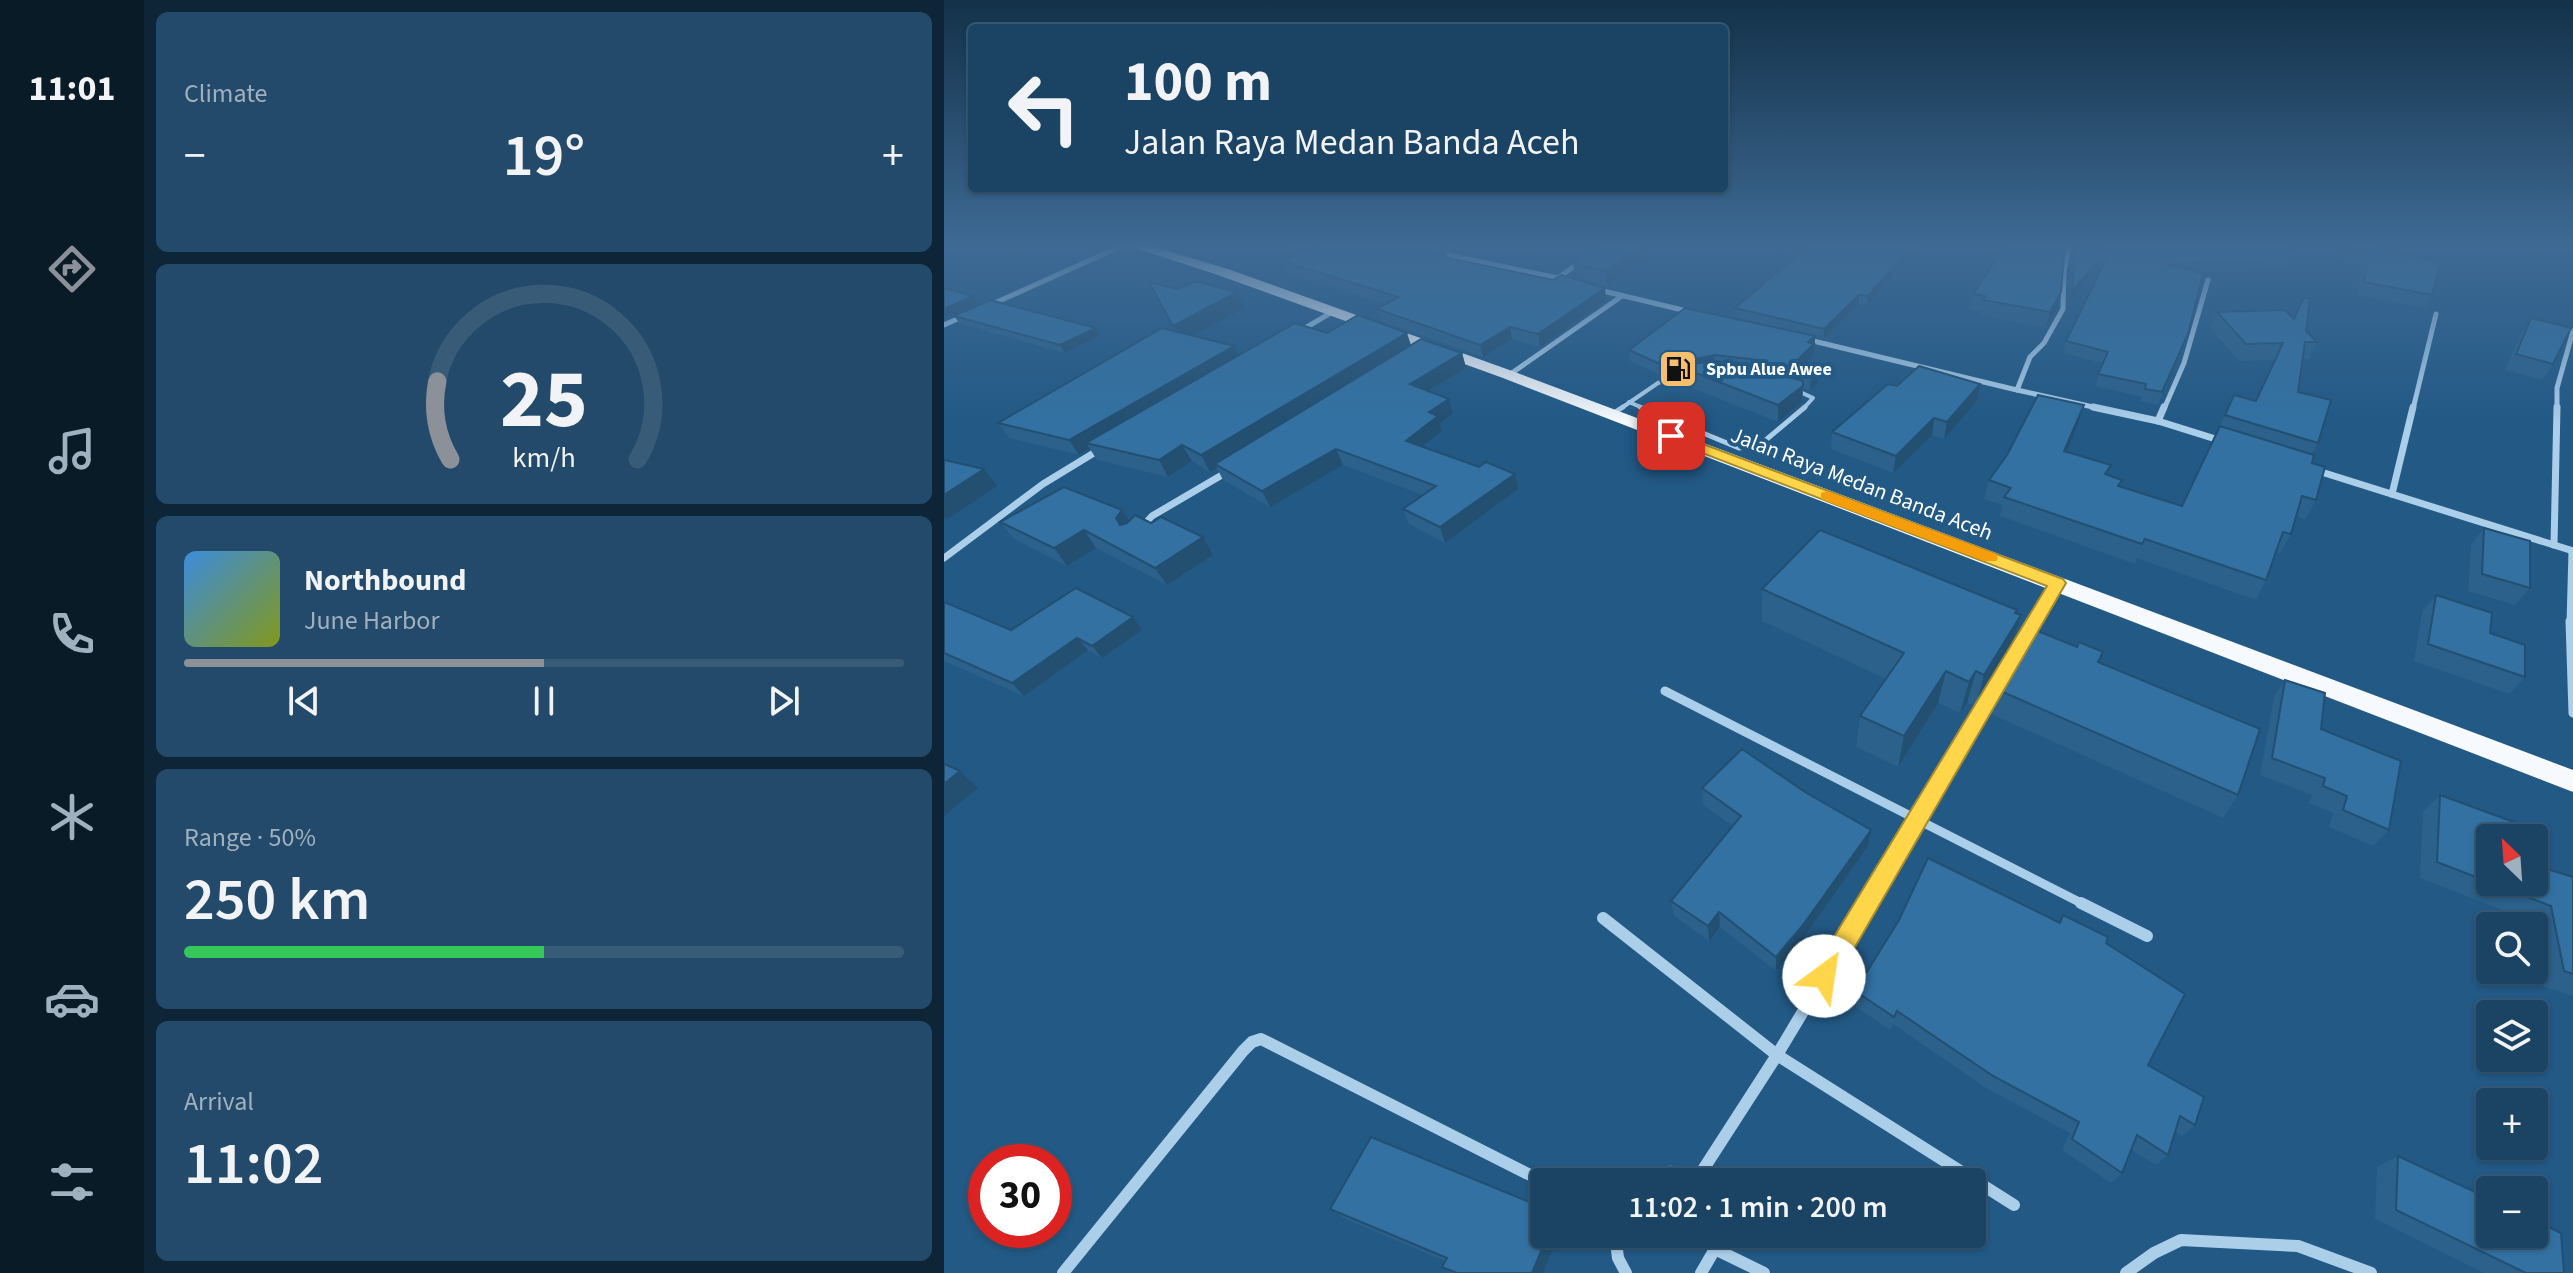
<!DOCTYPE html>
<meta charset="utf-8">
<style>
:root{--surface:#1a4364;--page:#234a6a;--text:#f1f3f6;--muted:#9fb0bf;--line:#385c78;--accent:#8c9099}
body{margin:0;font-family:"Source Sans 3",sans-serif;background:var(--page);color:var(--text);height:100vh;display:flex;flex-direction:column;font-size:30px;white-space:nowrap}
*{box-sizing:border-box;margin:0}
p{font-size:26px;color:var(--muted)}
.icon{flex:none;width:44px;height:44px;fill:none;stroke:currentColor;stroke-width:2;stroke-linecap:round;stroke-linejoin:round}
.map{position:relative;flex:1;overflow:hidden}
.drawer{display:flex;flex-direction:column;gap:12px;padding:12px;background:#0e2537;width:800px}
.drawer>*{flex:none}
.top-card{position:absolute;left:24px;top:24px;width:760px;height:168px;border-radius:8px;box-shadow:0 2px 6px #0004,0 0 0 2px var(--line);background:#1a4364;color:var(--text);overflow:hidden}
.needle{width:52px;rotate:335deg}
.tools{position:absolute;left:1532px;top:824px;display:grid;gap:16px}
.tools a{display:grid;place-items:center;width:72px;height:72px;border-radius:8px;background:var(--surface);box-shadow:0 2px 6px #0004,0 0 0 2px var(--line);font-size:40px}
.speed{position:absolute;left:24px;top:1144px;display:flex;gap:16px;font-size:40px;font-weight:700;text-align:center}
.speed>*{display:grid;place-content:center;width:104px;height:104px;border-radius:50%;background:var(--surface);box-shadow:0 2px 6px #0004,0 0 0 2px var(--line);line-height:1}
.speed .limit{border:12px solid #d22;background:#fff;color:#111}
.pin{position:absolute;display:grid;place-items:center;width:68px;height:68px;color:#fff;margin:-34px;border-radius:16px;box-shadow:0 4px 12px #0006}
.me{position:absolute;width:88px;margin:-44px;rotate:31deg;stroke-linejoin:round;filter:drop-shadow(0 0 6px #0008)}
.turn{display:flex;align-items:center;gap:28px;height:168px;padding:0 24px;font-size:36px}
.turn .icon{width:104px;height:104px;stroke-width:2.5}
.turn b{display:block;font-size:56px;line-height:68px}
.big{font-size:60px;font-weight:600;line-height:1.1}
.drawer .widget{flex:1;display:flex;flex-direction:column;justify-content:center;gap:12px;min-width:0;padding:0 28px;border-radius:12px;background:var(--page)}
.drawer .dial{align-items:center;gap:0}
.dial svg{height:208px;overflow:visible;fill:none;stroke:var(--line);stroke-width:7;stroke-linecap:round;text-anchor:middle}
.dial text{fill:var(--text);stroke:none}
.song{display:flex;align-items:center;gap:24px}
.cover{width:96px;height:96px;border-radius:12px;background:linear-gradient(135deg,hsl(210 70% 55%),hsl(70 70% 35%))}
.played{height:8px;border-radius:4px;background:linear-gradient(90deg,var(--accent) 50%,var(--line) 50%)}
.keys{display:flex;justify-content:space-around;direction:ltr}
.heat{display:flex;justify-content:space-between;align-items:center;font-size:44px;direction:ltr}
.charge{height:12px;border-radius:6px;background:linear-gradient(90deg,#34c759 50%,var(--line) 0)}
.trip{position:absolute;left:586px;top:1168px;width:456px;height:80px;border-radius:8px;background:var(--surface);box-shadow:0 2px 6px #0004,0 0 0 2px var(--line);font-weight:600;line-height:80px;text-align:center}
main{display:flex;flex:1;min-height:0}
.tabs{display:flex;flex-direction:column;width:144px;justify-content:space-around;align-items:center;background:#0a1b28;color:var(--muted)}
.tabs .icon{width:56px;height:56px}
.tabs .active{color:var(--accent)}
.tabs b{font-size:36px;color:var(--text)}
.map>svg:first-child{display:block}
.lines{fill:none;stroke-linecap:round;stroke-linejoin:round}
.service-far1{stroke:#abcee9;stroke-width:4}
.service{stroke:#abcee9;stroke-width:5}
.minor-far3{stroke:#abcee9;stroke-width:5}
.minor-far2{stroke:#abcee9;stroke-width:7}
.minor-far1{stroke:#abcee9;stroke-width:9}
.minor{stroke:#abcee9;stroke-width:12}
.trunk{fill:#f6fafe;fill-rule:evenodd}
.wall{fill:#2b618b}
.shaded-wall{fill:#234f71}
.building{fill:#3271a2;stroke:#234f71;stroke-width:2}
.route{fill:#ffd54a;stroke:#a68a30;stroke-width:2}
.slow{fill:#f59e0b}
.labels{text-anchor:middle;stroke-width:8;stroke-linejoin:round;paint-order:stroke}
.far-poi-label{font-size:18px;font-weight:bold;fill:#fff;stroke:#225985;text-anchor:start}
.street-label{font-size:22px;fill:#fff;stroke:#225985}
</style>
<main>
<nav class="tabs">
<b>11:01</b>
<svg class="icon active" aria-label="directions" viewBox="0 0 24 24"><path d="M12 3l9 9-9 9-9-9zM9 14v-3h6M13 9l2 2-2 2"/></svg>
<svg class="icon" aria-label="music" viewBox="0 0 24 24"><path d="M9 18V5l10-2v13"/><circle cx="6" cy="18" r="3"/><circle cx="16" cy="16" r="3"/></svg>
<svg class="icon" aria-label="phone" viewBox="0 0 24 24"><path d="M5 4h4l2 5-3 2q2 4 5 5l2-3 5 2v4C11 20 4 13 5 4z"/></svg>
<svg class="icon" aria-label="climate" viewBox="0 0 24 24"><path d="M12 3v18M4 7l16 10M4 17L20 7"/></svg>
<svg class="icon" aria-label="car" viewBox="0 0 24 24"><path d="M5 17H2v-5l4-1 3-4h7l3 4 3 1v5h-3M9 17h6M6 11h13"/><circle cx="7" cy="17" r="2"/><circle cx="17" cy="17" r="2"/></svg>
<svg class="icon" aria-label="filters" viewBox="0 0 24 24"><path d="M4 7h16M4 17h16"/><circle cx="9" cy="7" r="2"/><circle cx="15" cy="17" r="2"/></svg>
</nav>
<section class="drawer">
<div class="widget"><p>Climate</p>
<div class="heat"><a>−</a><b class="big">19°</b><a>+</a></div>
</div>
<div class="widget dial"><svg viewBox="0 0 100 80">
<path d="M14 69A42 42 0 1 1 86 69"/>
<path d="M14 69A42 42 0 0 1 9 39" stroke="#8c9099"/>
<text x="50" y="56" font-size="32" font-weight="700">25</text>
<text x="50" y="72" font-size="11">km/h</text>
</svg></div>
<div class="widget">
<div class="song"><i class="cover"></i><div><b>Northbound</b><p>June Harbor</p></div></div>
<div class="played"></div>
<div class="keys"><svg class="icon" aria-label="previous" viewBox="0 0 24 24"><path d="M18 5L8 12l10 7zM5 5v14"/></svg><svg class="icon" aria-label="pause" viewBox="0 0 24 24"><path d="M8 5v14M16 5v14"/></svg><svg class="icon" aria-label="next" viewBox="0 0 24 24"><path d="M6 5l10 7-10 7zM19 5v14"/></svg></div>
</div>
<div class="widget"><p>Range · 50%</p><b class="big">250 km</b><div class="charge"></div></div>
<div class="widget"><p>Arrival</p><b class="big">11:02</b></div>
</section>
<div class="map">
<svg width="1629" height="1273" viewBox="0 0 1629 1273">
<rect width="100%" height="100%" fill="#225985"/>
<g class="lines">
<g class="service-far1">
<polyline points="852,390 869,398 859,409"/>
<polyline points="685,402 701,409"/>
<polyline points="676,409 714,383 741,374"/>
</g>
<g class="service">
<polyline points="696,407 795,448 817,444 861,407"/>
<polyline points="668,414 679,407"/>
</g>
<g class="minor-far3">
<polyline points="1126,244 1120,271 1119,309 1100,343 1086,357 1073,390 1158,409"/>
<polyline points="495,253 623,280"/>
<polyline points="614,278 636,262"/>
<polyline points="651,289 747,312"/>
<polyline points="44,306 182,244"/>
<polyline points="0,325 20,316"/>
<polyline points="356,331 390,311"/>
<polyline points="861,339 1073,390"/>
<polyline points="565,375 678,296"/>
<polyline points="1220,409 1240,363 1264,280"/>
<polyline points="1469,409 1492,314"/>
<polyline points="1613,409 1613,388 1629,331"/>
</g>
<g class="minor-far2">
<polyline points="1149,407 1214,421 1278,441"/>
<polyline points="1214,421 1220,407"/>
<polyline points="1371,470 1629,551"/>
<polyline points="1448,494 1469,407"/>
<polyline points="198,527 208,516 283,472"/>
<polyline points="1610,545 1613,407"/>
<polyline points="0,558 99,484 158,448"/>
<polyline points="1090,623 1113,584"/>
<polyline points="1626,623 1628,551"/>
</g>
<g class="minor-far1">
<polyline points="1626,621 1629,713"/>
<polyline points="721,691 1141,905"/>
<polyline points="922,905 1091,621"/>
</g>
<g class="minor">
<polyline points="1137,903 1203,936"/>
<polyline points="659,918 833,1055 1070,1205"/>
<polyline points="753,1179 833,1055 924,903"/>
<path d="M696,1182C716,1169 736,1168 756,1182"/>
<polyline points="671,1234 674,1258 682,1273"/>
<polyline points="771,1249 820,1273"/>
<polyline points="119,1273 299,1051 308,1042 317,1039 600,1182"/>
<polyline points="757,1273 771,1249 773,1234"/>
<polyline points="1182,1273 1210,1253 1237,1240 1354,1246 1427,1273"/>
</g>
<polygon class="trunk" points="179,244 200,244 284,269 571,372 1629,770 1629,792 559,378 274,275"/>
</g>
<g class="wall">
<polygon points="333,244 487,244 501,248 504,258 662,300 596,347 568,339 539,357 437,321 433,309 442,304 343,273 339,261 359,252"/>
<polygon points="489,244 527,244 517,251"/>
<polygon points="657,244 702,244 703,257 663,286 631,278 629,263"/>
<polygon points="867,244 982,244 976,251 970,250 923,305 915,304 880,338 871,336 870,355 858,366 874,383 866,390 859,388 858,402 834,422 736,383 735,374 721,377 686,361 685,350 859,333 791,317 791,308"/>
<polygon points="1394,244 1430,244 1431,250 1488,295 1481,308 1413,295 1419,264 1399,265"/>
<polygon points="1132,246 1159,252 1348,257 1343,268 1269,273 1258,271 1239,346 1214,405 1196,401 1198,397 1151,386 1159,363 1119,353 1122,341 1160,265 1158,264 1125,302 1129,257"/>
<polygon points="205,282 300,308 249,336 290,346 294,356 383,333 518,353 522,368 483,391 505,399 509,414 496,423 498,431 479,447 574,489 501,543 465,524 459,509 479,495 399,465 326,507 279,480 273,468 266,472 248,461 224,477 153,460 146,449 135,455 65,438 54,423 232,332"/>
<polygon points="1117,292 1114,308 1102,328 1036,315 1037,311 1026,309 1029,294"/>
<polygon points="1273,312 1362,331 1373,342 1365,359 1359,359 1354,392 1374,443 1368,454 1372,500 1361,519 1352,516 1347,534 1336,553 1332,552 1322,580 1312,600 1193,558 1191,564 1056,516 1058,505 1040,499 1045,480 1140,405 1134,424 1122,452 1163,475 1178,480 1176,486 1238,506 1290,395 1312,401 1331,360 1295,361 1267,328"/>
<polygon points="10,316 152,328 156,336 121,353 16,324"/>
<polygon points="1587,318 1609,364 1598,380 1561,370 1577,334"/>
<polygon points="1036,384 1033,401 1000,439 988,435 949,473 887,449 888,432 953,386"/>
<polygon points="185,521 269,555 223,585 152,548 123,566 70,539 56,522"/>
<polygon points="1540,528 1586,588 1571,605 1524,591 1527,545"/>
<polygon points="818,589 1072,613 1077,615 1067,646 1032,706 1023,703 1016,713 994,703 954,767 912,747 916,716 942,679 818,621"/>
<polygon points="1492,595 1546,633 1581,677 1565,694 1470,661 1478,612"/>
<polygon points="0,602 67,630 189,617 198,630 158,658 144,650 80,696 0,661"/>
<polygon points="1159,652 1155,663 1294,795 1279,818 1045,713 1052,689"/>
<polygon points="1341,680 1377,729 1445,830 1429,846 1385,827 1389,813 1365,803 1368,795 1316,775 1330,697"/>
<polygon points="758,788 924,846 858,940 832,971 776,927 765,941 730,916 727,901 789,826 759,805"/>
<polygon points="1496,795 1546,882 1629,877 1629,996 1598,986 1590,942 1590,926 1587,926 1586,921 1476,878 1479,811"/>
<polygon points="1119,915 1162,943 1204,1065 1251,1125 1238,1136 1232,1132 1224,1155 1212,1165 1187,1150 1178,1173 1167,1183 1118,1150 1126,1133 1042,1088 949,1024 946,1030 908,1004 911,991 1115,923"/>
<polygon points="1454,1156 1620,1273 1540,1273 1431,1219 1433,1167"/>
<polygon points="386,1209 600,1234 615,1234 599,1273 507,1273 498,1267 501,1261 400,1218"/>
</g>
<g class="shaded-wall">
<polygon points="515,244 527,244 517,251"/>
<polygon points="699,244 702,244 703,257 663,286 661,271"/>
<polygon points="969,244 971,244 970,250 923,305 924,296"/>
<polygon points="501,248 504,259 490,255"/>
<polygon points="1161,253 1158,264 1125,302 1128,291"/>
<polygon points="661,288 662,300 596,347 594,334"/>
<polygon points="293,292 300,308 237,342 229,326"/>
<polygon points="1117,292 1114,308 1102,328 1106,312"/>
<polygon points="915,295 915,304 880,338 880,329"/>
<polygon points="29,296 34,304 0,319 0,309"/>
<polygon points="566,327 568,339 539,357 536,345"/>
<polygon points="152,328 156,336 121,353 116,345"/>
<polygon points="463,333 468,348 271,464 273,468 266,472 257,455"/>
<polygon points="871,336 870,355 851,373 849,364 864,342"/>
<polygon points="290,346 297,360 142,443 146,449 135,455 125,440"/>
<polygon points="518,353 522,368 470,399 466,384"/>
<polygon points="770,355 771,367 734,366 735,374 721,377 720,366"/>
<polygon points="874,371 874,383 866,390 867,378"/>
<polygon points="1036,384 1033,401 1000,439 1003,422"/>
<polygon points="859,386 858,402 834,422 834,405"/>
<polygon points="505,399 509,414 496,423 498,431 467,456 462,441 485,412"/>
<polygon points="1140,405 1134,424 1115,470 1120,451"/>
<polygon points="990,418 988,435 949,473 952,456"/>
<polygon points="238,445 248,461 224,477 215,460"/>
<polygon points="392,449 399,465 326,507 318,491"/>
<polygon points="40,469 53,486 2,520 0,517 0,495"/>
<polygon points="571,474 574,489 501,543 496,527"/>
<polygon points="178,510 189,527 184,535 172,518"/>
<polygon points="140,530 152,548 123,566 110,548"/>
<polygon points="259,537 269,555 223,585 211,568"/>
<polygon points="1073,610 1067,631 1077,615 1067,646 1032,706 1040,675"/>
<polygon points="189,617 198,630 158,658 148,646"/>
<polygon points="133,638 144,650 80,696 68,683"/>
<polygon points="1002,671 994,703 954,767 960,736"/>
<polygon points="1032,671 1023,703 1016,713 1025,682"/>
<polygon points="16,771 34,788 0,816 0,784"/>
<polygon points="927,830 924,846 858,940 832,971 832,957"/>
<polygon points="775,912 776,927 765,941 764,926"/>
<polygon points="604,1234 615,1234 599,1273 588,1273"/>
</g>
<g class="building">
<polygon points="370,244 487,244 501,248 490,255 609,280 617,275 661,288 594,334 566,327 536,345 433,309 454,297 339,261 373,245"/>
<polygon points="657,244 699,244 661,271 629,263"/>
<polygon points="867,244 969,244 924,296 915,295 880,329 791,308"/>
<polygon points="1063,244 1121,244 1117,292 1106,312 1039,300 1041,296 1029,294"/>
<polygon points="1161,244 1348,244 1348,257 1274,262 1261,259 1261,262 1223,265 1259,273 1244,334 1218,392 1201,389 1202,384 1154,374 1164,352 1122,341 1164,255 1161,253 1128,291 1132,246 1159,252"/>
<polygon points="1403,244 1430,244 1431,250 1496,263 1488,295 1420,282 1425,251 1405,252"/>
<polygon points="252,281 293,292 229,326 205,282 234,289"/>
<polygon points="0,288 29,296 0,309"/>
<polygon points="1360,297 1366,299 1362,331 1373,342 1361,342 1354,392 1387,400 1374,443 1281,415 1290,395 1312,401 1339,343 1302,344 1273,312 1341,310 1350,319"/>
<polygon points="46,300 152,328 116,345 10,316"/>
<polygon points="741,308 871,336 864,342 870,344 849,364 874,371 867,378 815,360 770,355 720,366 685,350"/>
<polygon points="414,315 463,333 257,455 238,445 215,460 142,443 351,323 383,333"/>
<polygon points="1587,318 1627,328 1609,364 1572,354"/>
<polygon points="218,328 290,346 125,440 54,423"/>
<polygon points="477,339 518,353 466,384 505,399 485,412 494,416 462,441 535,467 542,462 571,474 496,527 459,509 492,486 392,449 318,491 271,464"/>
<polygon points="770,361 791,362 859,381 859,386 834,405 734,366"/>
<polygon points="975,366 1036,384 1003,422 990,418 952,456 888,432 944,384 953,386"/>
<polygon points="1094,395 1140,405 1120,451 1167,465 1161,474 1178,480 1174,486 1238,506 1276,426 1370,455 1368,463 1381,467 1372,500 1358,496 1347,534 1339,532 1322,580 1201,539 1198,544 1060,497 1067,488 1045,480 1063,455"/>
<polygon points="0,460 40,469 0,495"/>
<polygon points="120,487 178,510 172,518 176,525 183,523 191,515 207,523 217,517 259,537 211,568 140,530 110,548 56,522"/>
<polygon points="1540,528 1586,541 1586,588 1538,574"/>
<polygon points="876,530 1073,610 1071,613 1077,615 1040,675 1032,671 1025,682 1002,671 960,736 916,716 960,653 818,589"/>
<polygon points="132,588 189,617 148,646 133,638 68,683 0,653 0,602 67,630"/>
<polygon points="1492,595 1548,613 1546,633 1581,645 1581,677 1484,644"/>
<polygon points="1089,629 1133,647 1135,642 1159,652 1154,662 1316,729 1294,795 1052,689"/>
<polygon points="1341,680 1381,693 1377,729 1457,761 1445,830 1399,810 1403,796 1379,786 1381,778 1328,758"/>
<polygon points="798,749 861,792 927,830 859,925 832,957 775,912 764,926 727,901 797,816 758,788"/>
<polygon points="0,764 16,771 0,784"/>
<polygon points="1496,795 1575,824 1575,838 1546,838 1546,882 1590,882 1590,865 1629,877 1629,974 1620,971 1607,906 1493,862"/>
<polygon points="984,858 1116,923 1119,915 1164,937 1162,943 1241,994 1204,1065 1260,1097 1251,1125 1236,1116 1224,1155 1193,1135 1178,1173 1128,1139 1135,1122 1049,1076 953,1011 950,1017 911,991 955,920"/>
<polygon points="427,1137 600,1208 600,1234 604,1234 588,1273 513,1273 498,1267 503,1258 386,1209"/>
<polygon points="1454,1156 1546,1199 1546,1234 1590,1234 1590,1220 1617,1233 1620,1273 1582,1273 1452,1210"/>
</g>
<linearGradient id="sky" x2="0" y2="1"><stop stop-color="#133149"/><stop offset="0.58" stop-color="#3e6a94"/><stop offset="1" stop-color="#3e6a94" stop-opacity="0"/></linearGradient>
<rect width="1629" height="423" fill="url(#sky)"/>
<polygon class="route" points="727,432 1119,579 1122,583 889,985 880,989 871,985 867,976 871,968 1103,586 722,439 719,436"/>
<polygon class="slow" points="883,491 1052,554 1054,558 1052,561 1040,561 877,499 877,493"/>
<defs>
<symbol id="fuel-square" viewBox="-11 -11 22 22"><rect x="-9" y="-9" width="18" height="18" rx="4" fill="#f5be6d" stroke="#225985"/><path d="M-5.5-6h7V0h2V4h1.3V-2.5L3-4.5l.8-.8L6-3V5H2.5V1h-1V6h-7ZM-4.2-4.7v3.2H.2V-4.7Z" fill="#111"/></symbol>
</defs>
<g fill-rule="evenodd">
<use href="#fuel-square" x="712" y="347" width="44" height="44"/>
</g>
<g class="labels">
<g class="far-poi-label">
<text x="762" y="375">Spbu Alue Awee</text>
</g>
<g class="street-label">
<text transform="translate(918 483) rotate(21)" y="8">Jalan Raya Medan Banda Aceh</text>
</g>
</g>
</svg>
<div class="tools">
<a><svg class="needle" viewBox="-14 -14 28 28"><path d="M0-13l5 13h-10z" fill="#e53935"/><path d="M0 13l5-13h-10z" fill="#9fb0bf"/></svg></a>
<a><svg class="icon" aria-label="search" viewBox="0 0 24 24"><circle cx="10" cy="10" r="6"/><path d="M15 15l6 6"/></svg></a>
<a><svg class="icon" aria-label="layers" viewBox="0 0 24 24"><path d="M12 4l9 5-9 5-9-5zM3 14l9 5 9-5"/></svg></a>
<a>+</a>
<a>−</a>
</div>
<div class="speed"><div class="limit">30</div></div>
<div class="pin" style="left:727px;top:436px;background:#d93025"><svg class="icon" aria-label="arrive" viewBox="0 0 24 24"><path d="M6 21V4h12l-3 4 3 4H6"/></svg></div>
<svg class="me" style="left:880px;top:976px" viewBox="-20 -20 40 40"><circle r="19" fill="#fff"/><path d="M0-13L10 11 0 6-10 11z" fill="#ffd54a"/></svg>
<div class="trip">11:02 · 1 min · 200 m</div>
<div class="top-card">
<div class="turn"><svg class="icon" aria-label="left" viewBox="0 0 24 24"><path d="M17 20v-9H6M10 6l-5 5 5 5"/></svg><div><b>100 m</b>Jalan Raya Medan Banda Aceh</div></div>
</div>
</div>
</main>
